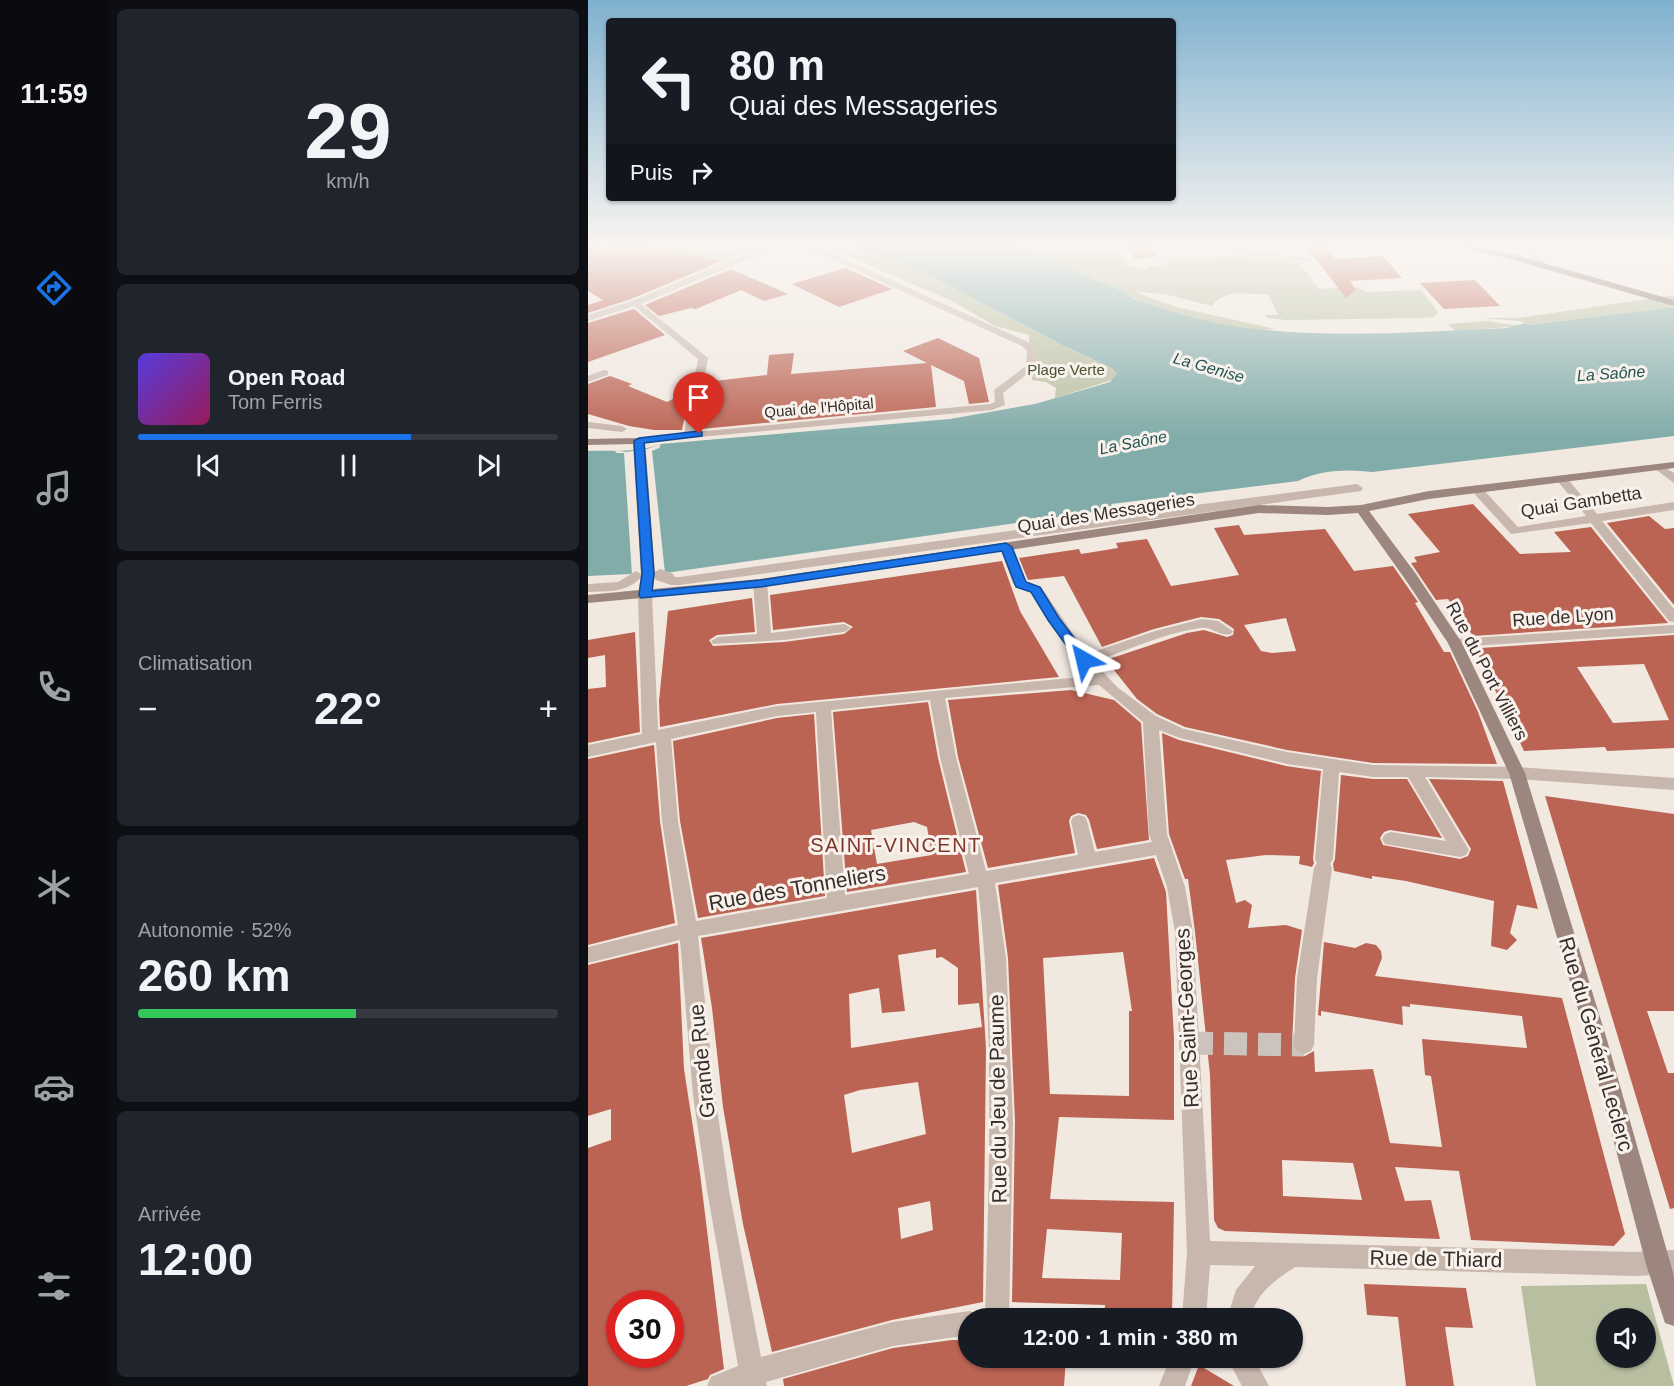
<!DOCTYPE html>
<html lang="fr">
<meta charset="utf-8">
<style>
:root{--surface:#171b24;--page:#20242c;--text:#f1f3f6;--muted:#9ea1a6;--line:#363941;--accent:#1a73e8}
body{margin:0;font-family:Helvetica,sans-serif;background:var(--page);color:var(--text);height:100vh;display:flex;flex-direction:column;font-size:22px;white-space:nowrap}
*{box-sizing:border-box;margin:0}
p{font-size:20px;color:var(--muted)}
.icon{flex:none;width:33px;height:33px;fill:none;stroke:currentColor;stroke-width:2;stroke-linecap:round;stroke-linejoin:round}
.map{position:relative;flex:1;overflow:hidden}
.side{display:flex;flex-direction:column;gap:9px;padding:9px;background:#0d0f14;width:480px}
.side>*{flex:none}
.banner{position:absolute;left:18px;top:18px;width:570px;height:183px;border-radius:6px;box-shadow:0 2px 4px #0004;background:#171b24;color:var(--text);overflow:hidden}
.tools{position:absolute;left:1008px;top:1308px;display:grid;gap:12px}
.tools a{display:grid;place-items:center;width:60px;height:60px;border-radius:50%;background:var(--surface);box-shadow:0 2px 4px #0004;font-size:30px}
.speed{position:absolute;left:18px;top:1290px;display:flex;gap:12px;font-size:30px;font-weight:700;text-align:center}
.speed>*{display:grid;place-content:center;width:78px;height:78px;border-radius:50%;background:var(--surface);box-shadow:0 2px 4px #0004;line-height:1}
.speed .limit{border:9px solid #d22;background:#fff;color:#111}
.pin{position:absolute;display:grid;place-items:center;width:51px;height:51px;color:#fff;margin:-62px -26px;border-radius:50% 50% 50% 0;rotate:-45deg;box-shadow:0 0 6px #0007}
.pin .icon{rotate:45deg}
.me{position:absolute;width:66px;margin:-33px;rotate:323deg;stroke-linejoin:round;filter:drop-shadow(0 0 4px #0008)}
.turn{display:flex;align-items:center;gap:21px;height:126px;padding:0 24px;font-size:27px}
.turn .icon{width:78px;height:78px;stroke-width:2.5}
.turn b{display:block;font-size:42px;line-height:51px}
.then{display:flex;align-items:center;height:57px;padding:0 24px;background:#0003;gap:12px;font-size:22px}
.big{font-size:45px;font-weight:800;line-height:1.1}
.side .tile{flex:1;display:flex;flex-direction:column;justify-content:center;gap:9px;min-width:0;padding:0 21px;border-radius:9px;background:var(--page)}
.side .dial{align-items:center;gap:0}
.dial b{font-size:78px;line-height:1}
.song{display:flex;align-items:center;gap:18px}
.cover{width:72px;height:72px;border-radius:9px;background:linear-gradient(135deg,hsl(250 70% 55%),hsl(330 70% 35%))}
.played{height:6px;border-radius:3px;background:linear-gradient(90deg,var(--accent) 65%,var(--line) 65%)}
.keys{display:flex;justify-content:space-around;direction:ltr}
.heat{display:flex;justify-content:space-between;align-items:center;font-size:33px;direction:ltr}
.charge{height:9px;border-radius:4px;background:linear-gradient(90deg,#34c759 52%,var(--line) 0)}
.trip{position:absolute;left:370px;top:1308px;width:345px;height:60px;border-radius:30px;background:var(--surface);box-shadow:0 2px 4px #0004;font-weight:800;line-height:60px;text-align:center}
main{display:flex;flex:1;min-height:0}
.tabs{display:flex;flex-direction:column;width:108px;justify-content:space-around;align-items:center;background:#090b0e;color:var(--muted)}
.tabs .icon{width:42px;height:42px}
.tabs .on{color:var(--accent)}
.tabs b{font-size:27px;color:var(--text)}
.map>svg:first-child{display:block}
.green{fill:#b8bfa1;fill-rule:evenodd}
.water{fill:#82acaa}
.pier{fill:#f1e8e0}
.building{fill:#bb6454;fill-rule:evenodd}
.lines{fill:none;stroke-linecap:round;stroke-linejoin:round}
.street-tunnel{stroke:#ccc3bc;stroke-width:23;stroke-dasharray:23 11;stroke-linecap:butt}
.street{fill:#c8b7ad;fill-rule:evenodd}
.secondary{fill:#9c867e;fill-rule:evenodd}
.primary{fill:#78645e;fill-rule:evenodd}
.route{fill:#1a73e8;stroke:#114b97;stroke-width:1.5}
.labels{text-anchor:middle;stroke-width:6;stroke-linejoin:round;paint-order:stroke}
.far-park-label{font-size:15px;fill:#4a5331;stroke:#f9f2ec}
.far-street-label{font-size:15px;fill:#372e2b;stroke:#f9f2ec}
.far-water-label{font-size:16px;font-style:italic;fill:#245554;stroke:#f9f2ec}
.street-label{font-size:18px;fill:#372e2b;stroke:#f9f2ec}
.neighbourhood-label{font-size:20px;letter-spacing:1.5px;fill:#7f382b;stroke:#f9f2ec}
.near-street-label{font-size:21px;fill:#372e2b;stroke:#f9f2ec}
</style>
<main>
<nav class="tabs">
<b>11:59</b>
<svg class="icon on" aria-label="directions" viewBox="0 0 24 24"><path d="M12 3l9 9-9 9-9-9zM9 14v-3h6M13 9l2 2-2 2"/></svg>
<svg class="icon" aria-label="music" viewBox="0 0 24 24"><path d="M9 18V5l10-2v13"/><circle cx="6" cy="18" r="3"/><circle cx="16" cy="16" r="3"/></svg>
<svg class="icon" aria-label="phone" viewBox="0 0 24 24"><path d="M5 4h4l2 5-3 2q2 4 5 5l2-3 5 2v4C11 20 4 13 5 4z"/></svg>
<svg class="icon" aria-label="climate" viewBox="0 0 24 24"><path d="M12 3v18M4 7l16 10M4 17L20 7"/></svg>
<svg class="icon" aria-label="car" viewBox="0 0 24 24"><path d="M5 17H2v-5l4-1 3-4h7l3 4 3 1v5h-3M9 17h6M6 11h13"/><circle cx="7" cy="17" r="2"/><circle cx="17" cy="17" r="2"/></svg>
<svg class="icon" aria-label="filters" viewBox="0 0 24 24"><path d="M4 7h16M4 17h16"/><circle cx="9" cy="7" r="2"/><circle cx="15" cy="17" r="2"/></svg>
</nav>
<section class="side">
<div class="tile dial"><b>29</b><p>km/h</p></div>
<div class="tile">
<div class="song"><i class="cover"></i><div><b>Open Road</b><p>Tom Ferris</p></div></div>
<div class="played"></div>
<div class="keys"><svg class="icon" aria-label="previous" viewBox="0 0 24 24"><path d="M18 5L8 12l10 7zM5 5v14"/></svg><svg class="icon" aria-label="pause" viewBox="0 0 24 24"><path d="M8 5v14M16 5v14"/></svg><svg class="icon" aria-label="next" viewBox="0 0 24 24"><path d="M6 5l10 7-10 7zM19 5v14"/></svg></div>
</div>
<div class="tile"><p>Climatisation</p>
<div class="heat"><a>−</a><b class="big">22°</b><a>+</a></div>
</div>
<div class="tile"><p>Autonomie · 52%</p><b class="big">260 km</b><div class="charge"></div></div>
<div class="tile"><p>Arrivée</p><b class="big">12:00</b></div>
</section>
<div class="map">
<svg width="1086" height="1386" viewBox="0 0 1086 1386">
<rect width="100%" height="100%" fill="#f1e8e0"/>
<g class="green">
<polygon points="56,243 151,243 176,245 136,262 51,245"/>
<path d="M229,243C284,243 337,272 384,297C430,322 476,348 525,368L529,374L527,379L467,398L468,388L458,382L444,380L441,335L407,326L364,301Z"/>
<path d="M424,243H522L528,244L526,246L529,247L539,265L558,269L562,266H577L582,260L596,256L598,258L650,255L711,262L731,289L770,287L777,292L833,290L850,312L846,317L836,318L698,320L680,318L676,315H690L680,294C659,295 638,287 624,306L580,295L545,291L588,307L687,329C657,334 559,312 536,292Z"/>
<polygon points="738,243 827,243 837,244 837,247 760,250"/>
<polygon points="1086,295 1086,307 942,325 931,321 894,318 931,318"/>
<polygon points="900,321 930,326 872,331 866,330 860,324"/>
<path d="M1058,1284L1086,1386H948L933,1286ZM1018,1318H1058V1358H1018Z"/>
</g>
<path class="water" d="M254,243H424L536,292L545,299C580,311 615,322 651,327C740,339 829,332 918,328L937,323L942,325L1086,307V436L784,472C759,469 733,470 710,481L523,504L526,509L84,572L0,576V451C26,450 48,453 73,444L362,419L447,404L522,382L529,374L524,368L474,345L330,269Z"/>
<polygon class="pier" points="73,444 71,448 64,451 77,573 86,574 39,577 44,575 36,453 29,453 26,450 38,452 59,449"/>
<g class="building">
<polygon points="0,243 19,247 27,243 41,246 45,244 134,261 43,299 0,313 0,305 15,300 0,291"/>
<polygon points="538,243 563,243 569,257 547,259"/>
<polygon points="737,245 747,259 795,256 814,278 762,281 768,290 758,298 718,246"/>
<polygon points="257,268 304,289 251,307 204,284"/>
<polygon points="143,269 200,294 176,301 153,290 108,309 103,308 71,316 57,305"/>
<polygon points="887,280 912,306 856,309 832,283"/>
<polygon points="46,309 77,335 0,362 0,323"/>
<polygon points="350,338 391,358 401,402 381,404 376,381 343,365 348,407 113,429 114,425 110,426 118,382 179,375 181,355 206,353 203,374 339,363 315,351"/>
<polygon points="22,376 44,384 40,386 79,402 102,390 94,430 66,430 41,426 0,414 0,384"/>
<polygon points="885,504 932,554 983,552 966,532 1003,527 1080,623 885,636 860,599 848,600 823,563 829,562 826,557 852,552 820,514"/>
<polygon points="1061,516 1077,529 1086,528 1086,605 1019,523"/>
<path d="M651,525L656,535L737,529L766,571L805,566L830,602L827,603L856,652H862L890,712L909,764L785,763L699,750L597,727L569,714L549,699L518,660L599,633L616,630L639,637L645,635L646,629L631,619L613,617L566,629L514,647L476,576L440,580L431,558L491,549L493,554L530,548L528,543L559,539L583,586L651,575L626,528ZM698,618L708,651L684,653L673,651L656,625Z"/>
<polygon points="414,561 432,611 471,677 189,704 72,727 71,701 80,611 164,598 167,632 129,635 121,640 125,646 196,642 256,634 265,627 256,622 185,630 182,595"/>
<polygon points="47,632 52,732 0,743 0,689 18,687 17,655 0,658 0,640"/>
<path d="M1086,635V748L1019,751L1017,747L936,751L888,650H894L893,648ZM1056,664L1081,720L1025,723L989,667Z"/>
<polygon points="483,690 526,700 553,723 561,840 509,849 501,820 498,815 490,813 483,816 481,821 487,853 400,868 370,757 360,700"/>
<path d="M340,702L350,758L378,872L259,892L245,712ZM326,822L339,827L344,855L289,864L283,830Z"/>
<polygon points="226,714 237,896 110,918 92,821 85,741 189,718"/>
<path d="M574,733L591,740L698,766L733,771L725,859L726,863L724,867L711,864L712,856L678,855L638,860L648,903L657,900L664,905L660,928L698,925L714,930L707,978L704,1045L707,1052L717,1056L726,1051L727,1072L785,1069L802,1143L854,1147L843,1076L837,1075L834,1039L939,1048L934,1016L822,1004V1007L814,1006L815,1025L733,1011V1016L730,1015L736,942L767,948L778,943L788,945L793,951L794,958L787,976L974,998L1037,1234L1026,1246L883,1240L871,1171L807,1167L817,1201L843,1200L852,1239L637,1231L630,1228L626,1220L622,1075L607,932L600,879H597L581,834ZM694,1160L765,1163L774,1200L695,1196Z"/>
<polygon points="66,745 72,821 87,923 0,945 0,759"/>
<polygon points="753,775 785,779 819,779 854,838 802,830 796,832 792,838 795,845 872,859 880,856 883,849 841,779 915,781 950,909 929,905 922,933 929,940 919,950 903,946 906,901 818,881 784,876 784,879 746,871 745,864 747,859"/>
<polygon points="957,796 1086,814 1086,1011 1059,1011 1080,1073 1086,1073 1086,1208 1082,1209"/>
<path d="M566,858L578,892L586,1038V1120L471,1117L462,1199L586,1202L584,1318H516L517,1305L424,1302L427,1121L420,958L410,885ZM535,952L544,1011H541V1096L462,1094L455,958ZM459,1229L534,1233L532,1280L454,1278Z"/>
<path d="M388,890L398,1048L395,1302L304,1320L184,1352L155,1224L135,1107L124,1008L113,938ZM348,949V958L354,957L370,968V1005L391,1003L394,1027L263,1048L261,994L291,988L294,1013L317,1011L310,955ZM330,1082L338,1134L264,1153L256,1095L272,1090ZM342,1201L345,1230L313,1239L310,1208Z"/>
<path d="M90,943L96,1069L112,1173L136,1369L122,1375L120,1379L98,1386H0V1148L23,1140V1109L0,1116V965ZM32,1304H82V1354H32Z"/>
<polygon points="776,1284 878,1288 885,1328 857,1327 866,1386 818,1386 810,1317 779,1315"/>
<polygon points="364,1340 381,1340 381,1358 478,1358 476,1386 196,1386 195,1379 305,1348"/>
<polygon points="611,1365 646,1386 603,1386"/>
</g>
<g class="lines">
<polyline class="street-tunnel" points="602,1043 716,1045"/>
<g class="street">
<path d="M184,243H200L233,248L440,342L449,350L448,367L415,393L417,405L404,410L47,443V439L51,438L96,433L110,359L46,306L0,321V315L44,301ZM192,246L228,252L434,346L439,351L438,366L406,390L407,402L402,404L107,432L120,358L53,304Z"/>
<polygon points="615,243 627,243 669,253 720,257 724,259 720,261 669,257"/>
<polygon points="939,243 951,243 946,246 951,257 959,266 958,268 952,268 943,258"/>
<polygon points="16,370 20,371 20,375 0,382 0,376"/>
<polygon points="0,422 34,426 39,429 34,432 0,428"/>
<polygon points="1071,464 1086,473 1086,483 1067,469 1067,465"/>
<polygon points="974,475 978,477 1009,514 1086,502 1086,510 1014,521 1086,609 1086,622 1081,621 1003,523 923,534 882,489 888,485 892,486 930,527 998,516 968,479"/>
<polygon points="769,484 775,488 773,491 92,585 83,585 68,580 65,573 72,569 84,573 87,577 92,577 600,506"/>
<path d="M418,543L424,547L438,582L453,587L499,654L567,631L614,619L630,621L645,631L643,634C631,637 624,626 612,628C576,633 540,650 506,662L529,687L568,716L596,729L699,752L785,765L929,767L1086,778V790L929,779L837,777L881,850L878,855L872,857L797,844L794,839L797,834L803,832L858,841L820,777H785L751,772L745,859L742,864L744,868L729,978L726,1045L723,1051L716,1054L709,1051L706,1045L709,978L726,868L729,863L727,859L735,769L699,764L592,738L571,730L579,834L597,887L605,932L622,1241L1046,1252L1086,1250V1274L1046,1276L707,1267C687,1280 667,1294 663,1318H639L648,1290L667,1266L622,1265L618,1318H594L599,1253L587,932L579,887L568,855L407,883L418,958L425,1121L421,1318H397C401,1174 407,1030 390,887L110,936L127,1095L141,1190L173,1357L305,1322L381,1311L390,1314L392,1318H381V1335L305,1346L178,1382L179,1386H119L123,1377L150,1366L119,1190L105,1095L92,940L0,963V947L90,925L74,821L68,742L0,757V745L54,734L50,595L57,591L64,595L70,730L189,706L503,676L461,622L443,593L425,584L412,547ZM511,685L555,722L561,834L564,842L507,852L499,821L497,817L491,815L485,817L483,821L490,855L398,871L368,757L357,698ZM342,700L352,757L381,874L257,895L243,710ZM228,712L239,898L108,921L90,821L83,739L189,716Z"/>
<path d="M48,571L55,575C41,593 20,591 0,592V584L30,582Z"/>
<polygon points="172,579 179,583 183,633 256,624 263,628 256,632 196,640 125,644 123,641 130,637 169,634 165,583"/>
<polygon points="1086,625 1086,633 867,647 860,643 867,639"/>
<polygon points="582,1358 607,1358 597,1386 571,1386"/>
<polygon points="639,1358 666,1358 681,1386 654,1386"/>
</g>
<polygon class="secondary" points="51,438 57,441 67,574 65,589 172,579 671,505 740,507 773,505 841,491 1086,462 1086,468 841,499 781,511 828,574 874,643 937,773 1019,1040 1086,1276 1086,1326 1077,1323 1058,1264 999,1040 921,773 860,643 817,579 770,513 740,515 671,513 172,587 0,603 0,595 51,590 53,574 45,444 0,445 0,439"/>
<polygon class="primary" points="856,243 869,243 924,254 1086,300 1086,306 919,258"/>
</g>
<linearGradient id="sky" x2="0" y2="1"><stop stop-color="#7fb1cf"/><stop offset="0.56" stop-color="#f9f5f1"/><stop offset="1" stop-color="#f9f5f1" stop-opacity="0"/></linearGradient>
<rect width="1086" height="437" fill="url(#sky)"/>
<polygon class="route" points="111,431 114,432 114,436 56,443 66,574 64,591 172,580 418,543 424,547 438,582 452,587 471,618 503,660 496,664 491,663 460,620 443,592 428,587 414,551 172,587 53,598 51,595 54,574 46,441 51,438"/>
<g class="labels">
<g class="far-park-label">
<text x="478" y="375">Plage Verte</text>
</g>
<g class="far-street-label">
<text transform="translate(231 408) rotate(-5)" y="5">Quai de l'Hôpital</text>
</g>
<g class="far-water-label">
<text transform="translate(621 367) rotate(16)" y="6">La Genise</text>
<text transform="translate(1023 373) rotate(-4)" y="6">La Saône</text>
<text transform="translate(545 442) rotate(-11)" y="6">La Saône</text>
</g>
<g class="street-label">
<text transform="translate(993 502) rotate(-9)" y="6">Quai Gambetta</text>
<text transform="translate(518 513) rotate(-9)" y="6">Quai des Messageries</text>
<text transform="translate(975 617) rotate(-4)" y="6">Rue de Lyon</text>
<text transform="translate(899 671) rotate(62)" y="6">Rue du Port Villiers</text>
</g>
<g class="neighbourhood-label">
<text x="308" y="852">SAINT-VINCENT</text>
</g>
<g class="near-street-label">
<text transform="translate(209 888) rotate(-10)" y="7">Rue des Tonneliers</text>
<text transform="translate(599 1018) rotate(-93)" y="7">Rue Saint-Georges</text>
<text transform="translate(1008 1044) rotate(74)" y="7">Rue du Général Leclerc</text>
<text transform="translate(114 1061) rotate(-96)" y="7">Grande Rue</text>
<text transform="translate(410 1099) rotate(-91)" y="7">Rue du Jeu de Paume</text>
<text transform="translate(848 1259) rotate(1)" y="7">Rue de Thiard</text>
</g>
</g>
</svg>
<div class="tools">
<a><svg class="icon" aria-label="sound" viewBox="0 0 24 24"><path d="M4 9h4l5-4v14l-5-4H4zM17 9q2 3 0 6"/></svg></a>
</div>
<div class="speed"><div class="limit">30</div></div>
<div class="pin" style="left:111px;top:434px;background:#d93025"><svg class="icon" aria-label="arrive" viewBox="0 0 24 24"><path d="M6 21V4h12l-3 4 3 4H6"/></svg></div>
<svg class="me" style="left:496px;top:660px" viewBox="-20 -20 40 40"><path d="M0-17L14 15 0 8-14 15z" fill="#1a73e8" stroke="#fff" stroke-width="4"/></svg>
<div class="trip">12:00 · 1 min · 380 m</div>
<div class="banner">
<div class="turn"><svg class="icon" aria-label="left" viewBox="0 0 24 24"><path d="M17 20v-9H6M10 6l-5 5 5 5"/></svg><div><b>80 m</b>Quai des Messageries</div></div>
<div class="then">Puis<svg class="icon" aria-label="right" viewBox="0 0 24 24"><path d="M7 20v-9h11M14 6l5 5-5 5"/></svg></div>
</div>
</div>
</main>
